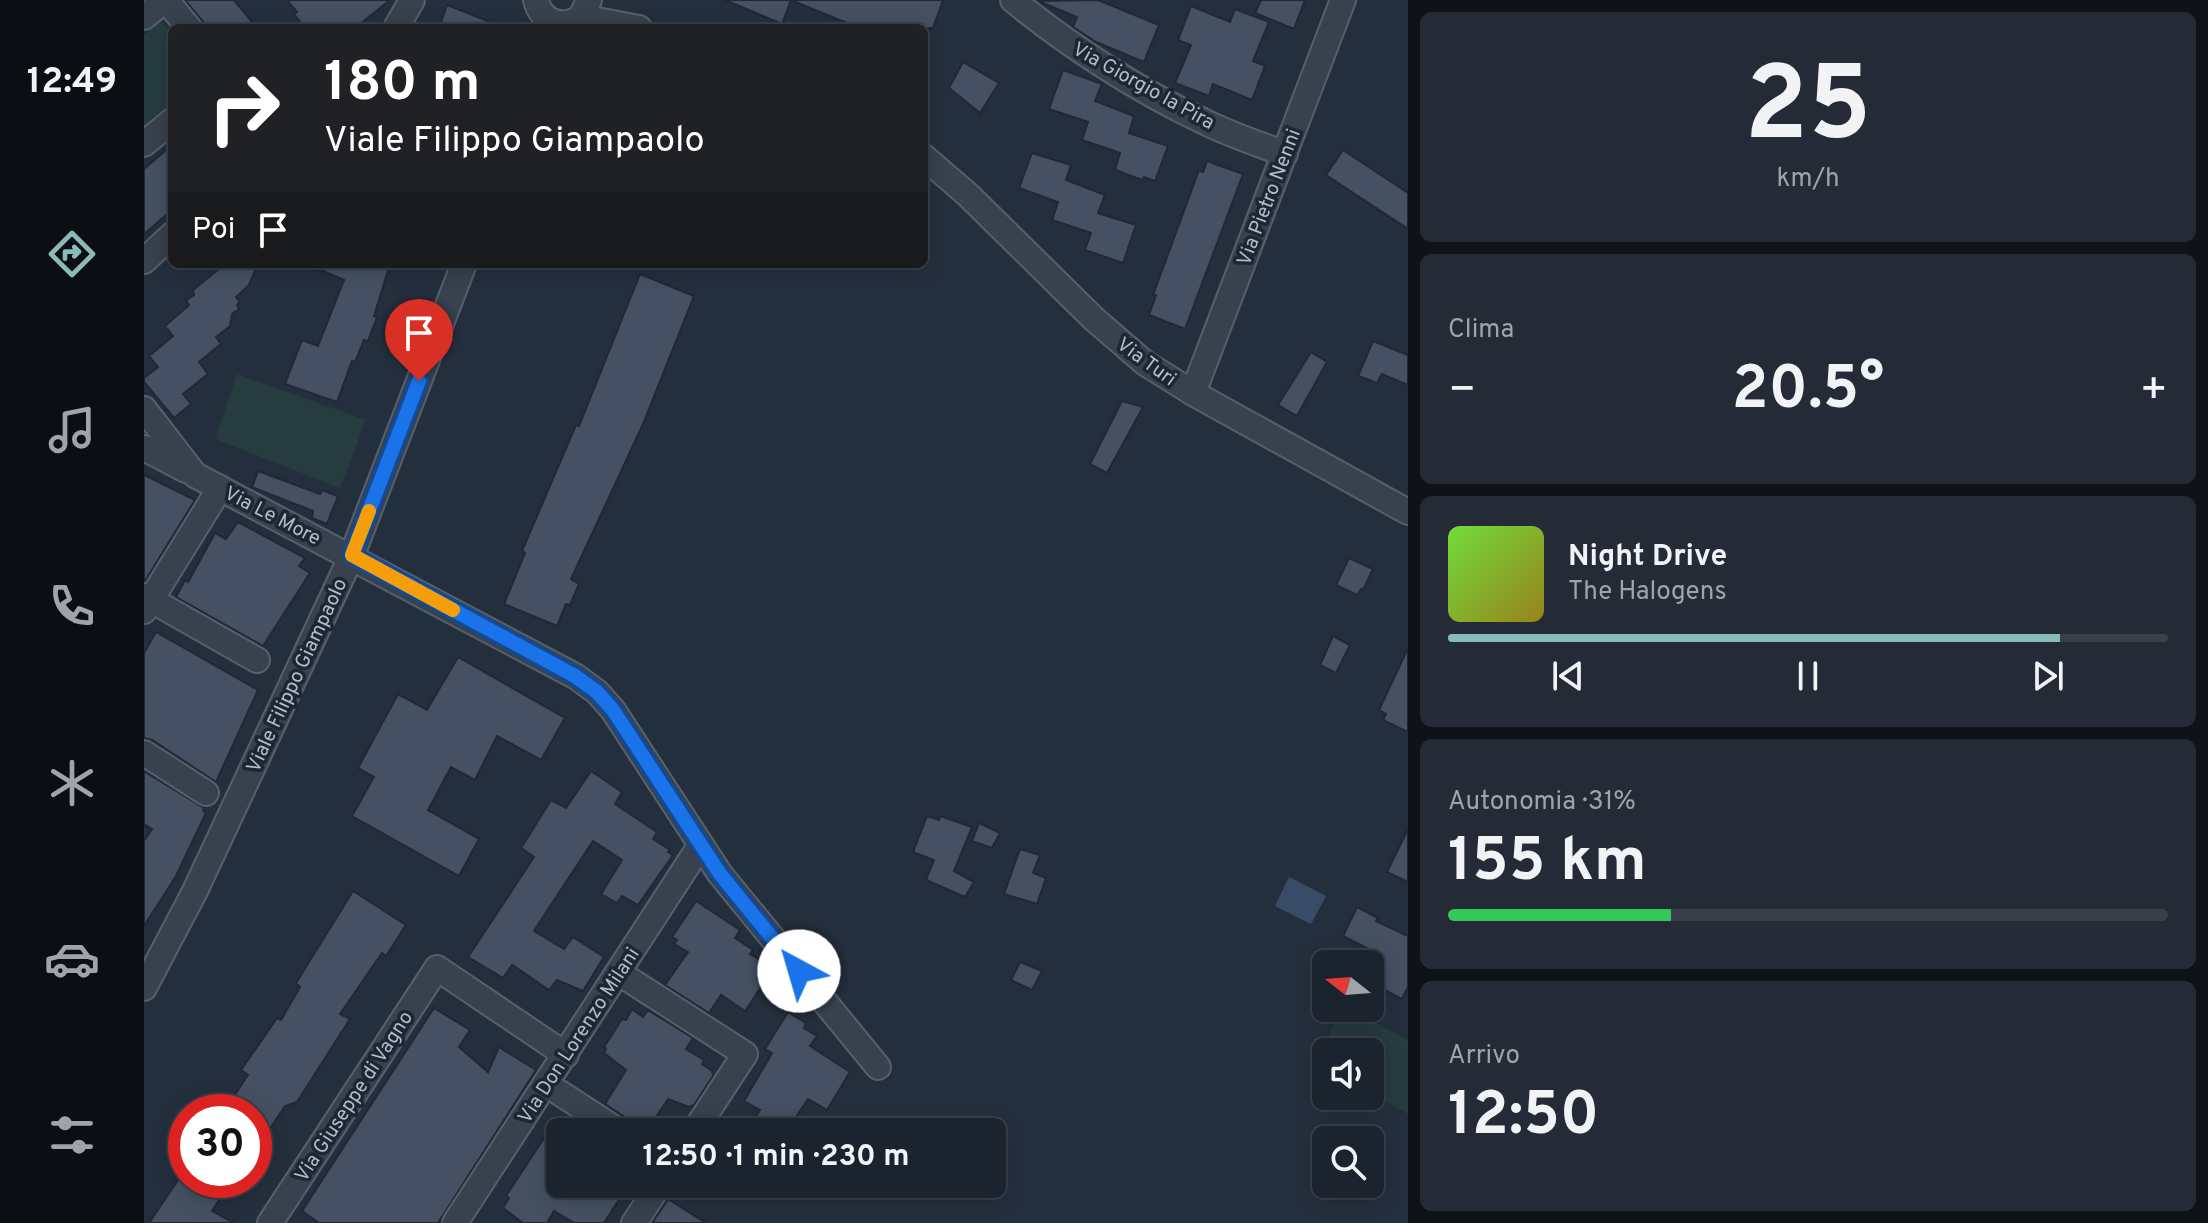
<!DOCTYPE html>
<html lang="it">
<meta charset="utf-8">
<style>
:root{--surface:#1b232e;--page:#242b36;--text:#f1f3f6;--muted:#a0a4aa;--line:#39404a;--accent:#8bbbb9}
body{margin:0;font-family:Overpass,sans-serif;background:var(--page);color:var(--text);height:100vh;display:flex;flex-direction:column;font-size:30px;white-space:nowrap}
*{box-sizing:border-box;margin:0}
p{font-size:26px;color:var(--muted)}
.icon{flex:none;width:44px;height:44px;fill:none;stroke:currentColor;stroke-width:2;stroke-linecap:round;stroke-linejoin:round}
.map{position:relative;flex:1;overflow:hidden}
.sheet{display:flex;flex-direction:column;gap:12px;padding:12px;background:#0f1319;width:800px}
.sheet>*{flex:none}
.hud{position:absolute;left:24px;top:24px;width:760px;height:244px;border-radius:12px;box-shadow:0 4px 20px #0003,0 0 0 2px var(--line);background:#202124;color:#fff;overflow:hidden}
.needle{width:52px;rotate:287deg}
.controls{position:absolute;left:1168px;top:950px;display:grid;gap:16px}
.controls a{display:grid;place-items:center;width:72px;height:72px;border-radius:12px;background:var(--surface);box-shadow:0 4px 20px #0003,0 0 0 2px var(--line);font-size:40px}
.speed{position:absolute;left:24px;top:1094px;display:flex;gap:16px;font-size:40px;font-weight:700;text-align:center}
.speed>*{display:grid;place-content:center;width:104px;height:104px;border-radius:50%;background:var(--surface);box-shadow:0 4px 20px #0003,0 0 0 2px var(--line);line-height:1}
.speed .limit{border:12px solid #d22;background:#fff;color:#111}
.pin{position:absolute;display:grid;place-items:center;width:68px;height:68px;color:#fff;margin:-82px -34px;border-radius:50% 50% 50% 0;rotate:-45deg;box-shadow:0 0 8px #0007}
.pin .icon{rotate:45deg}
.me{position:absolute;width:88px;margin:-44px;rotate:321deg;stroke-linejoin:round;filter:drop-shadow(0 0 6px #0008)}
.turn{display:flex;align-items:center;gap:28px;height:168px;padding:0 24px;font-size:36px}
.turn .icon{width:104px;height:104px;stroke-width:2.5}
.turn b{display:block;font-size:56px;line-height:68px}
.then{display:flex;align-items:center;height:76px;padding:0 24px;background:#0003;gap:16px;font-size:30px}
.big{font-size:60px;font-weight:700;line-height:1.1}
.sheet .card{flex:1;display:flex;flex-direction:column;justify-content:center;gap:12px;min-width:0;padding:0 28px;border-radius:12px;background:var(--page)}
.sheet .dial{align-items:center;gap:0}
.dial b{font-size:104px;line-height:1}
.song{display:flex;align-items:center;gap:24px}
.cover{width:96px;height:96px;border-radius:12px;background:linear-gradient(135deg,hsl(100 70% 55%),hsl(50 70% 35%))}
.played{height:8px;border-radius:4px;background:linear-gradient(90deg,var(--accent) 85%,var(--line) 85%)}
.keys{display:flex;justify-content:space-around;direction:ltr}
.heat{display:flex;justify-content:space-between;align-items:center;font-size:44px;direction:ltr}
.charge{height:12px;border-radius:6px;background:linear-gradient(90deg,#34c759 31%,var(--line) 0)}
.trip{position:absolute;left:402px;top:1118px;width:460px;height:80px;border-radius:12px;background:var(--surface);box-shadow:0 4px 20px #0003,0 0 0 2px var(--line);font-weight:700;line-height:80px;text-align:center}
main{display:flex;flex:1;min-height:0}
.dock{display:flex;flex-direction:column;width:144px;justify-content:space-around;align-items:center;background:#0b0e12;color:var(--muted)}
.dock .icon{width:56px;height:56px}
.dock .on{color:var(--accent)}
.dock b{font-size:36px;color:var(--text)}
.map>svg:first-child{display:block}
.green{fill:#263c3f}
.water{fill:#394c67}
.building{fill:#455162;stroke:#1f2835;stroke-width:2}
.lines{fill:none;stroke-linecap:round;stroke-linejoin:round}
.minor-casing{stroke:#565f6c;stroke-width:28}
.minor{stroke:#38414e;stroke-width:24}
.route-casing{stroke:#114b97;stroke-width:20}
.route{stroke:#1a73e8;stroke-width:14}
.slow{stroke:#f59e0b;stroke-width:14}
.labels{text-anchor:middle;stroke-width:7;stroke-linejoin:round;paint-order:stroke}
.street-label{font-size:20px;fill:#b4bcc9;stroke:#1d2633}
</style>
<main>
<nav class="dock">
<b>12:49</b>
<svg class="icon on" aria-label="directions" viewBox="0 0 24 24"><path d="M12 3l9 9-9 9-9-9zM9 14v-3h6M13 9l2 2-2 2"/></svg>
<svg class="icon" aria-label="music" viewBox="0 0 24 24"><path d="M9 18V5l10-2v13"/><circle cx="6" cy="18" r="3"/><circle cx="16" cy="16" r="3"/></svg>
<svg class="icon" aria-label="phone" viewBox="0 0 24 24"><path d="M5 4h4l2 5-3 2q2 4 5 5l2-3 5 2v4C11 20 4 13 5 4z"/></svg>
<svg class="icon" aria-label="climate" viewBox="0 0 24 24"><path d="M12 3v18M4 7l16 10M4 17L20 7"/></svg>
<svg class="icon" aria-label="car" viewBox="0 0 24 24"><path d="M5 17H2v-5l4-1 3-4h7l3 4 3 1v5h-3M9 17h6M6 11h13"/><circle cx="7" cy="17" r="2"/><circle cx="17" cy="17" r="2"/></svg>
<svg class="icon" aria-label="filters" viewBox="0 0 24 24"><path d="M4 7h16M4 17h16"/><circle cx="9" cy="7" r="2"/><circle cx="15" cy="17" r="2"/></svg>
</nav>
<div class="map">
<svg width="1264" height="1223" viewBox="0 0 1264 1223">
<rect width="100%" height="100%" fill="#242f3e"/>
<g class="green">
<polygon points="17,21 28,35 28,107 0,130 0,35"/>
<polygon points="93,374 222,420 196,488 71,439"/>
<polygon points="1199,1008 1205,1008 1264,1040 1264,1114 1226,1093 1226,1052 1182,1052 1182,1069 1170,1063"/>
</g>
<polygon class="water" points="1145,877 1182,896 1167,924 1131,906"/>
<g class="building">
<polygon points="41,0 90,0 113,28 64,28"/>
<polygon points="143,0 246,0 211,28 161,28 150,14 153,12"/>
<polygon points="581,0 799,0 789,28 715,28 647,0 638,24"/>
<polygon points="954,0 1015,25 1000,62 952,42 929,27 933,17 894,1"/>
<polygon points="1117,0 1161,0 1150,29 1111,13"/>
<polygon points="303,5 359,27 358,28 295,28"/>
<polygon points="1047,6 1086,22 1091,9 1125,22 1109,61 1121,66 1108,100 1069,84 1065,96 1031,83 1047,45 1034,40"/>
<polygon points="819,62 855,83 836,113 805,88"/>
<polygon points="919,70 958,84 951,101 990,116 985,133 1024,146 1011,181 1000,177 998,180 971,170 976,153 938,140 944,122 905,109"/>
<polygon points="28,145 28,210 0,234 0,169"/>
<polygon points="1199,150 1264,193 1264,229 1182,175"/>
<polygon points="888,153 927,165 922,180 961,195 954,213 992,225 979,263 941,250 947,233 908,220 914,202 875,188"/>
<polygon points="1063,161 1099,174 1041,329 1005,315 1012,295 1009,295 1055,170 1059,172"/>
<polygon points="81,264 114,264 105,285 92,297 96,302 93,305 95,309 88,314 86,326 72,337 77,344 55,362 64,374 39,394 47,404 30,418 0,382 0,378 14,367 5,356 29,336 21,326 45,305 42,300 50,295 49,290"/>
<polygon points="163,264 246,264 230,316 233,317 224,341 220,340 211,362 208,361 193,402 141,384 158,340 174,346 200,280"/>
<polygon points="496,274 550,296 499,424 427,579 435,584 426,605 422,604 413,626 360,604 381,553 378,551 432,425 435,426"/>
<polygon points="1229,341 1264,355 1264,385 1238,374 1233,383 1214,376"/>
<polygon points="1167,352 1183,362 1153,416 1134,405"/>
<polygon points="978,401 999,407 963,473 946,464"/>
<polygon points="114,471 176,494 178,490 194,496 183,524 168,518 169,511 108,487"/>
<polygon points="0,475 51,500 1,581 0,581"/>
<polygon points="94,522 161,558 155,566 166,573 119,646 32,597 41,580 44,582 71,533 82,539"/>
<polygon points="1205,558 1229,569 1219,590 1217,589 1213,595 1192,585"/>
<polygon points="12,632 114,690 72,782 8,740 0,738 0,653"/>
<polygon points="1189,636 1206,645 1192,673 1176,665"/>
<polygon points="1264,648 1264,732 1239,720 1242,714 1235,710"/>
<polygon points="314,657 421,718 397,760 353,736 331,780 307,767 284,810 335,839 315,876 208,816 230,777 214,768 254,694 283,710"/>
<polygon points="0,771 60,808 59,810 62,813 32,876 0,926 0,841 8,829 0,824"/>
<polygon points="447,771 478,792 471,804 513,832 509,839 526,850 524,852 529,855 494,905 478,896 473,903 457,894 478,860 449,841 390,931 420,949 429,937 460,957 439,991 413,980 405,990 368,965 359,978 324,957 390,857 377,848 407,800 422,808"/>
<polygon points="783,816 795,820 796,816 828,827 810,871 830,882 821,897 782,880 790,860 769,852"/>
<polygon points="835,823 856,833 848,848 828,841"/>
<polygon points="1264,829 1264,882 1243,872"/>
<polygon points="876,849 896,855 889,873 902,878 893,904 860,894"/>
<polygon points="209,891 262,925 242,956 238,953 196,1014 206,1019 153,1102 141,1106 110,1153 110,1112 79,1112 104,1075 97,1070 133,1018 137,1020 156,987 152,983"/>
<polygon points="552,901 596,930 591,938 609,950 606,954 630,968 601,1011 577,995 565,1013 521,985 544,952 530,944 533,940 528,937"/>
<polygon points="1213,907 1234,918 1232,921 1264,936 1264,987 1258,999 1227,983 1240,957 1199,936"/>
<polygon points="876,962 898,971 888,990 867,980"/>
<polygon points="290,1008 326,1030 315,1047 344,1072 355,1047 392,1070 294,1223 175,1223 158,1211"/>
<polygon points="488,1009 499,1017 504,1010 549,1038 542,1049 560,1060 558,1064 568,1071 569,1076 550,1105 545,1107 524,1099 502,1132 491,1132 485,1120 461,1104 482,1070 460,1053 462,1049 460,1047 478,1019 482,1020"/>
<polygon points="644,1012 662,1023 660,1028 673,1036 666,1046 706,1072 683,1110 664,1099 642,1132 602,1132 616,1110 600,1101 628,1053 621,1049"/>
<polygon points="404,1132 416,1139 416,1184 461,1184 475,1193 473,1196 476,1198 460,1223 430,1223 410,1211 403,1223 379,1223 359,1208 365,1198 362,1196"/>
<polygon points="34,1180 88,1180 68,1211 90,1223 5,1223"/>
<polygon points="524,1199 562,1223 508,1223"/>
</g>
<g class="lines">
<defs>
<g id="minor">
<polyline points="22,0 45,28"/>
<path d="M392,0C397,22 419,30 437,17L445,0"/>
<path d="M869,0C925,46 995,91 1061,122C1087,135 1115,144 1141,154"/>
<polyline points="0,17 21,0"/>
<polyline points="437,17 495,28"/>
<polyline points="252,28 268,0"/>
<polyline points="0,144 28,121"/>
<polyline points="780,157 823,194 950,319 1001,363 1049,393 1264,512"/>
<polyline points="0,261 28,235"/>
<polyline points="1049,393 1199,0"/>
<polyline points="0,409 51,475 431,676 453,692 469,710 576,874 734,1067"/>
<polyline points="0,448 42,470"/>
<polyline points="0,596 113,660"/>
<polyline points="0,611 76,488"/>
<polyline points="0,753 62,793"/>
<polyline points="475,973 601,1054 550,1132"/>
<polyline points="0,988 51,891 208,555 320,264"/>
<polyline points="402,1084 476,1132"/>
<polyline points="126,1223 293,968 422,1055"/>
<polyline points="311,1223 556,846"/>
<polyline points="490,1223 516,1184"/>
</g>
</defs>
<use href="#minor" class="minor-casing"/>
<use href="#minor" class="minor"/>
</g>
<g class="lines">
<defs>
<polyline id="route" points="275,381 208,555 431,676 453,692 469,710 576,874 655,971"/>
</defs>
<use href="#route" class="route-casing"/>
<use href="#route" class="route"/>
<polyline class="slow" points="225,511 208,555 309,610"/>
</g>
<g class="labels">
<g class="street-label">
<text transform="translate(1000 85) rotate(29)" y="7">Via Giorgio la Pira</text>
<text transform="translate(1124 197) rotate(-69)" y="7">Via Pietro Nenni</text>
<text transform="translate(1003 361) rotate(36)" y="7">Via Turi</text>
<text transform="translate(129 515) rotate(27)" y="7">Via Le More</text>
<text transform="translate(152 675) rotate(-65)" y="7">Viale Filippo Giampaolo</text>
<text transform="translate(434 1035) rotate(-57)" y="7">Via Don Lorenzo Milani</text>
<text transform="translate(209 1096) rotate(-57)" y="7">Via Giuseppe di Vagno</text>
</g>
</g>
</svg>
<div class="controls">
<a><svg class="needle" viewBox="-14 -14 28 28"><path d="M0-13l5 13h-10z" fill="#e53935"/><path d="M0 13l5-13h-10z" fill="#a0a4aa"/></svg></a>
<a><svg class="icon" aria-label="sound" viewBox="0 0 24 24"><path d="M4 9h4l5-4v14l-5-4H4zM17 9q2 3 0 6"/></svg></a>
<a><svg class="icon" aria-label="search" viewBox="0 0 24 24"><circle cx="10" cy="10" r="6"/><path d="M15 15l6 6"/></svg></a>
</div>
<div class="speed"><div class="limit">30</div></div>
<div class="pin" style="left:275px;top:381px;background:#d93025"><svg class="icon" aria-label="arrive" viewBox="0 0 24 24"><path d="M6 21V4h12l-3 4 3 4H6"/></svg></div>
<svg class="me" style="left:655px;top:971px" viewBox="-20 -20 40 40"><circle r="19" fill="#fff"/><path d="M0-13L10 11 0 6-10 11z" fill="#1a73e8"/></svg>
<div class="trip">12:50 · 1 min · 230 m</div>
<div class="hud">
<div class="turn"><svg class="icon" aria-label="right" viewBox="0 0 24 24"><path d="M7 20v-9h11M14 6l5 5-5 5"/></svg><div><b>180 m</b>Viale Filippo Giampaolo</div></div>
<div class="then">Poi<svg class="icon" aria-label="arrive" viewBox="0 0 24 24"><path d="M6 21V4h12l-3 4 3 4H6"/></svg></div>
</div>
</div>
<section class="sheet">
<div class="card dial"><b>25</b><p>km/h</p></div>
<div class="card"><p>Clima</p>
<div class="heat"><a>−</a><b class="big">20.5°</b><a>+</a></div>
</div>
<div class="card">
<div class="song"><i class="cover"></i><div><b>Night Drive</b><p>The Halogens</p></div></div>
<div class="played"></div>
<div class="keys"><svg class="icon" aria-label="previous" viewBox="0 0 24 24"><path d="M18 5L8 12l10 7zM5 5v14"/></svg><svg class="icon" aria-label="pause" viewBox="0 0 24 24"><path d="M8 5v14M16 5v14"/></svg><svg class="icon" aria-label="next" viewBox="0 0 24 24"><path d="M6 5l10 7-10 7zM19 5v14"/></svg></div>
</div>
<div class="card"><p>Autonomia · 31%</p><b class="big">155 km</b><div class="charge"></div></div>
<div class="card"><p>Arrivo</p><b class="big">12:50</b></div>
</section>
</main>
